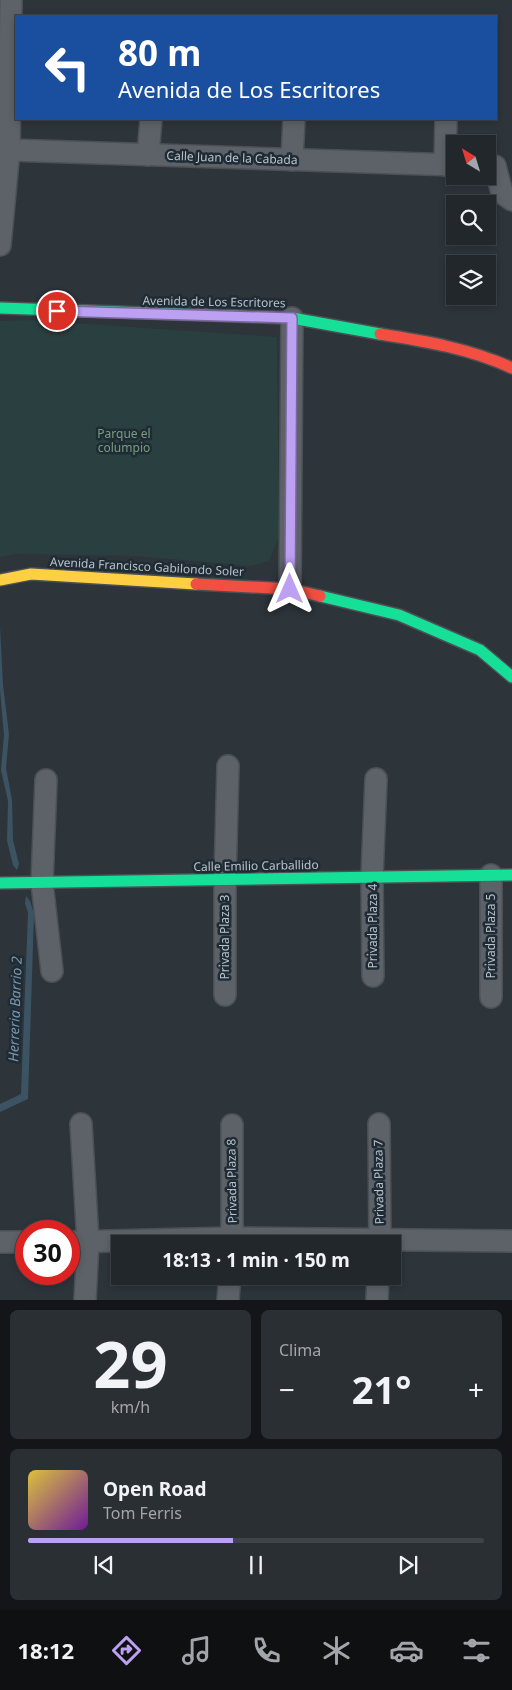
<!DOCTYPE html>
<html lang="es">
<meta charset="utf-8">
<style>
:root{--surface:#22272c;--page:#2a2f34;--text:#f1f3f6;--muted:#a2a5a9;--line:#3f4448;--accent:#bca0f2}
body{margin:0;font-family:"Noto Sans",sans-serif;background:var(--page);color:var(--text);height:100vh;display:flex;flex-direction:column;font-size:19px;white-space:nowrap}
*{box-sizing:border-box;margin:0}
p{font-size:16px;color:var(--muted)}
.icon{flex:none;width:28px;height:28px;fill:none;stroke:currentColor;stroke-width:2;stroke-linecap:round;stroke-linejoin:round}
.map{position:relative;height:1300px;overflow:hidden}
.details{display:flex;flex-direction:column;gap:10px;padding:10px;background:#131518;flex:1}
.details>*{flex:none}
.guide{position:absolute;left:15px;top:15px;width:482px;height:105px;border-radius:0px;box-shadow:0 2px 8px #0003,0 0 0 1px var(--line);background:#1a4fa0;color:#fff;overflow:hidden}
.needle{width:32px;rotate:322deg}
.tools{position:absolute;left:446px;top:135px;display:grid;gap:10px}
.tools a{display:grid;place-items:center;width:50px;height:50px;border-radius:0px;background:var(--surface);box-shadow:0 2px 8px #0003,0 0 0 1px var(--line);font-size:25px}
.speed{position:absolute;left:15px;top:1220px;display:flex;gap:10px;font-size:25px;font-weight:700;text-align:center}
.speed>*{display:grid;place-content:center;width:65px;height:65px;border-radius:50%;background:var(--surface);box-shadow:0 2px 8px #0003,0 0 0 1px var(--line);line-height:1}
.speed .limit{border:8px solid #d22;background:#fff;color:#111}
.pin{position:absolute;display:grid;place-items:center;width:42px;height:42px;color:#fff;margin:-21px;border:2px solid #fff;border-radius:50%;box-shadow:0 1px 5px #0007}
.me{position:absolute;width:55px;margin:-28px;rotate:0deg;stroke-linejoin:round;filter:drop-shadow(0 0 4px #0008)}
.turn{display:flex;align-items:center;gap:18px;height:105px;padding:0 20px;font-size:22px}
.turn .icon{width:65px;height:65px;stroke-width:2.5}
.turn b{display:block;font-size:35px;line-height:42px}
.big{font-size:38px;font-weight:700;line-height:1.1}
.details .widget{flex:1;display:flex;flex-direction:column;justify-content:center;gap:8px;min-width:0;padding:0 18px;border-radius:8px;background:var(--page)}
.details .dial{align-items:center;gap:0}
.dial b{font-size:65px;line-height:1}
.song{display:flex;align-items:center;gap:15px}
.cover{width:60px;height:60px;border-radius:8px;background:linear-gradient(135deg,hsl(50 70% 55%),hsl(280 70% 35%))}
.played{height:5px;border-radius:2px;background:linear-gradient(90deg,var(--accent) 45%,var(--line) 45%)}
.keys{display:flex;justify-content:space-around;direction:ltr}
.heat{display:flex;justify-content:space-between;align-items:center;font-size:28px;direction:ltr}
.details .tiles{flex:1;display:grid;gap:10px;grid-template-columns:1fr 1fr}
.widget:last-child{grid-column:span 2}
.trip{position:absolute;left:111px;top:1235px;width:290px;height:50px;border-radius:0px;background:var(--surface);box-shadow:0 2px 8px #0003,0 0 0 1px var(--line);font-weight:700;line-height:50px;text-align:center}
.dock{display:flex;height:80px;justify-content:space-around;align-items:center;background:#0e1012;color:var(--muted)}
.dock .icon{width:35px;height:35px}
.dock .current{color:var(--accent)}
.dock b{font-size:22px;color:var(--text)}
.map>svg:first-child{display:block}
.green{fill:#2a3f3f}
.water{fill:#3c5364}
.lines{fill:none;stroke-linecap:round;stroke-linejoin:round}
.street-casing{stroke:#4b5054;stroke-width:24}
.fast-casing{stroke:#4b5054;stroke-width:14}
.slow-casing{stroke:#4b5054;stroke-width:14}
.jam-casing{stroke:#4b5054;stroke-width:14}
.street{stroke:#5d6268;stroke-width:21}
.fast{stroke:#16e098;stroke-width:11}
.slow{stroke:#ffcf43;stroke-width:11}
.jam{stroke:#f24e42;stroke-width:11}
.route-casing{stroke:#7a689d;stroke-width:12}
.route{stroke:#bca0f2;stroke-width:9}
.labels{text-anchor:middle;stroke-width:5;stroke-linejoin:round;paint-order:stroke}
.street-label{font-size:12px;fill:#b8c1ca;stroke:#202c35}
.park-label{font-size:12px;fill:#779f7b;stroke:#202c35}
.water-label{font-size:14px;font-style:italic;fill:#7996ab;stroke:#202c35}
</style>
<div class="map">
<svg width="512" height="1300" viewBox="0 0 512 1300">
<rect width="100%" height="100%" fill="#2d343a"/>
<polygon class="green" points="30,320 277,337 279,536 269,561 251,566 134,556 16,554 0,557 0,321"/>
<g class="water">
<polygon points="0,626 3,685 9,734 6,768 12,800 13,840 19,864 17,870 13,865 7,841 8,801 1,770 4,735 0,690"/>
<polygon points="26,896 30,901 34,914 28,1099 0,1112 0,1104 21,1094 28,913 25,903"/>
</g>
<g class="lines">
<defs>
<g id="street">
<polyline points="9,150 455,165"/>
<polyline points="148,155 151,119"/>
<polyline points="292,160 294,119"/>
<polyline points="445,165 446,119"/>
<polyline points="495,166 502,193 512,200"/>
<polyline points="0,245 9,150 11,0"/>
<polyline points="290,589 292,318"/>
<polyline points="46,780 42,883 52,971"/>
<polyline points="373,976 372,877 376,779"/>
<polyline points="225,995 225,880 228,766"/>
<polyline points="491,997 491,875"/>
<polyline points="81,1124 88,1242 85,1300"/>
<polyline points="379,1124 380,1244"/>
<polyline points="232,1125 232,1244"/>
<polyline points="0,1242 26,1242"/>
<polyline points="69,1242 233,1238 512,1241"/>
<polyline points="228,1300 230,1276"/>
<polyline points="377,1300 378,1276"/>
</g>
<g id="fast">
<polyline points="0,308 292,318 380,334"/>
<polyline points="320,596 399,615 480,650 512,677"/>
<polyline points="0,883 512,875"/>
</g>
<polyline id="slow" points="0,580 31,574 196,584"/>
<g id="jam">
<path d="M380,334C425,341 471,349 512,368"/>
<polyline points="196,584 290,589 320,596"/>
</g>
</defs>
<use href="#street" class="street-casing"/>
<use href="#fast" class="fast-casing"/>
<use href="#slow" class="slow-casing"/>
<use href="#jam" class="jam-casing"/>
<use href="#street" class="street"/>
<use href="#fast" class="fast"/>
<use href="#slow" class="slow"/>
<use href="#jam" class="jam"/>
</g>
<g class="lines">
<defs>
<polyline id="route" points="57,311 292,318 290,589"/>
</defs>
<use href="#route" class="route-casing"/>
<use href="#route" class="route"/>
</g>
<g class="labels">
<g class="street-label">
<text transform="translate(232 158) rotate(2)" y="4">Calle Juan de la Cabada</text>
<text transform="translate(214 302) rotate(1)" y="4">Avenida de Los Escritores</text>
<text transform="translate(147 567) rotate(3)" y="4">Avenida Francisco Gabilondo Soler</text>
<text transform="translate(256 866) rotate(-1)" y="4">Calle Emilio Carballido</text>
<text transform="translate(373 926) rotate(-90)" y="4">Privada Plaza 4</text>
<text transform="translate(491 936) rotate(-90)" y="4">Privada Plaza 5</text>
<text transform="translate(225 937) rotate(-90)" y="4">Privada Plaza 3</text>
<text transform="translate(232 1181) rotate(-91)" y="4">Privada Plaza 8</text>
<text transform="translate(379 1182) rotate(-91)" y="4">Privada Plaza 7</text>
</g>
<g class="park-label">
<text x="124" y="438">Parque el<tspan x="124" dy="14">columpio</tspan></text>
</g>
<g class="water-label">
<text transform="translate(15 1009) rotate(-88)" y="5">Herreria Barrio 2</text>
</g>
</g>
</svg>
<div class="tools">
<a><svg class="needle" viewBox="-14 -14 28 28"><path d="M0-13l5 13h-10z" fill="#e53935"/><path d="M0 13l5-13h-10z" fill="#a2a5a9"/></svg></a>
<a><svg class="icon" aria-label="search" viewBox="0 0 24 24"><circle cx="10" cy="10" r="6"/><path d="M15 15l6 6"/></svg></a>
<a><svg class="icon" aria-label="layers" viewBox="0 0 24 24"><path d="M12 4l9 5-9 5-9-5zM3 14l9 5 9-5"/></svg></a>
</div>
<div class="speed"><div class="limit">30</div></div>
<div class="pin" style="left:57px;top:311px;background:#d93025"><svg class="icon" aria-label="arrive" viewBox="0 0 24 24"><path d="M6 21V4h12l-3 4 3 4H6"/></svg></div>
<svg class="me" style="left:290px;top:589px" viewBox="-20 -20 40 40"><path d="M0-17L14 15 0 8-14 15z" fill="#bca0f2" stroke="#fff" stroke-width="4"/></svg>
<div class="trip">18:13 · 1 min · 150 m</div>
<div class="guide">
<div class="turn"><svg class="icon" aria-label="left" viewBox="0 0 24 24"><path d="M17 20v-9H6M10 6l-5 5 5 5"/></svg><div><b>80 m</b>Avenida de Los Escritores</div></div>
</div>
</div>
<section class="details">
<div class="tiles">
<div class="widget dial"><b>29</b><p>km/h</p></div>
<div class="widget"><p>Clima</p>
<div class="heat"><a>−</a><b class="big">21°</b><a>+</a></div>
</div>
<div class="widget">
<div class="song"><i class="cover"></i><div><b>Open Road</b><p>Tom Ferris</p></div></div>
<div class="played"></div>
<div class="keys"><svg class="icon" aria-label="previous" viewBox="0 0 24 24"><path d="M18 5L8 12l10 7zM5 5v14"/></svg><svg class="icon" aria-label="pause" viewBox="0 0 24 24"><path d="M8 5v14M16 5v14"/></svg><svg class="icon" aria-label="next" viewBox="0 0 24 24"><path d="M6 5l10 7-10 7zM19 5v14"/></svg></div>
</div>
</div>
</section>
<nav class="dock">
<b>18:12</b>
<svg class="icon current" aria-label="directions" viewBox="0 0 24 24"><path d="M12 3l9 9-9 9-9-9zM9 14v-3h6M13 9l2 2-2 2"/></svg>
<svg class="icon" aria-label="music" viewBox="0 0 24 24"><path d="M9 18V5l10-2v13"/><circle cx="6" cy="18" r="3"/><circle cx="16" cy="16" r="3"/></svg>
<svg class="icon" aria-label="phone" viewBox="0 0 24 24"><path d="M5 4h4l2 5-3 2q2 4 5 5l2-3 5 2v4C11 20 4 13 5 4z"/></svg>
<svg class="icon" aria-label="climate" viewBox="0 0 24 24"><path d="M12 3v18M4 7l16 10M4 17L20 7"/></svg>
<svg class="icon" aria-label="car" viewBox="0 0 24 24"><path d="M5 17H2v-5l4-1 3-4h7l3 4 3 1v5h-3M9 17h6M6 11h13"/><circle cx="7" cy="17" r="2"/><circle cx="17" cy="17" r="2"/></svg>
<svg class="icon" aria-label="filters" viewBox="0 0 24 24"><path d="M4 7h16M4 17h16"/><circle cx="9" cy="7" r="2"/><circle cx="15" cy="17" r="2"/></svg>
</nav>
